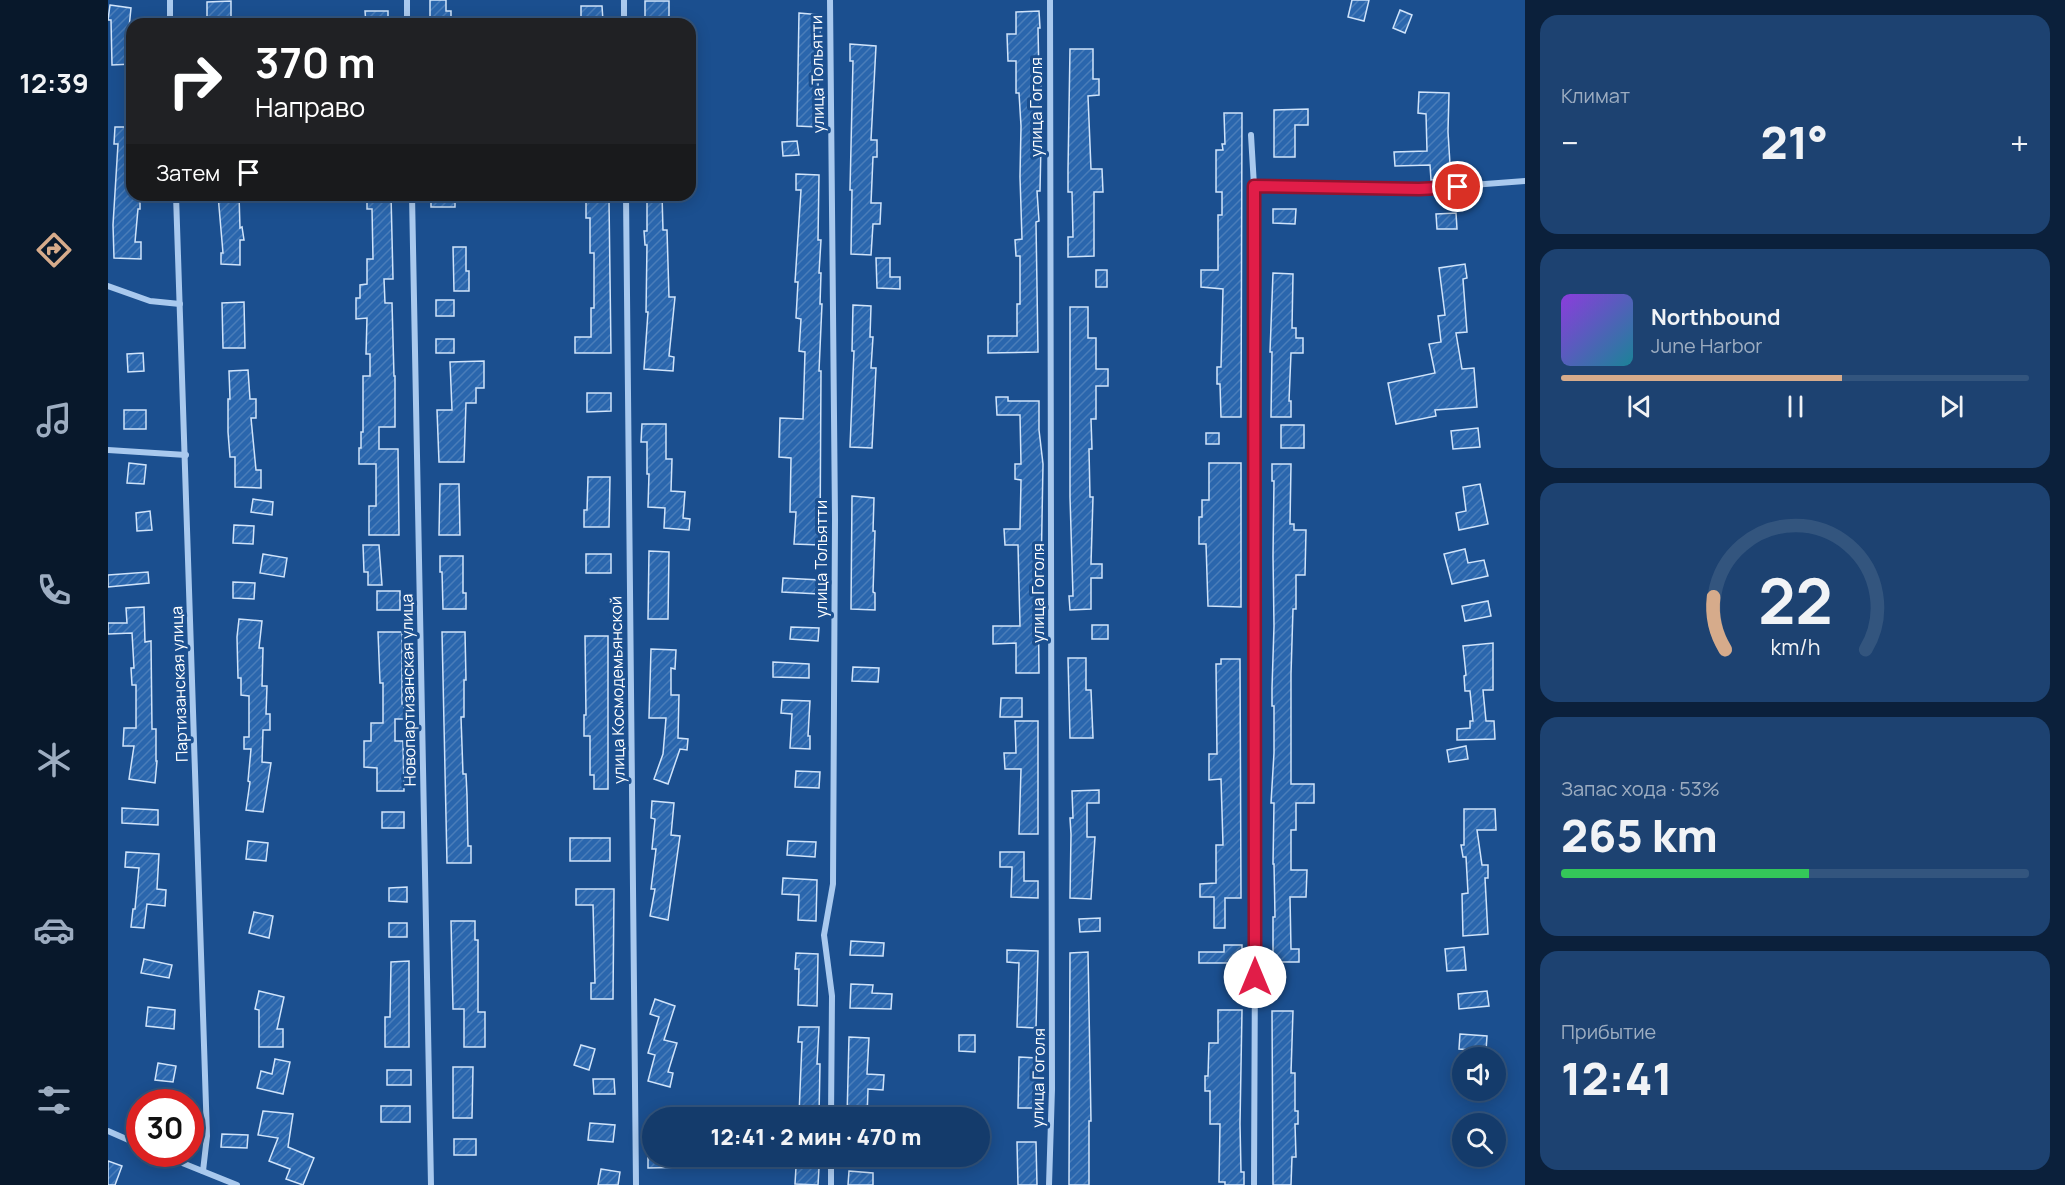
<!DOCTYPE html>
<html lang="ru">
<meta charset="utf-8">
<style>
:root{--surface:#143b6b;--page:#1d4271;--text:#f1f3f6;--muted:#9dadc1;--line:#33557e;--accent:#d6ab8b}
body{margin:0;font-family:Manrope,sans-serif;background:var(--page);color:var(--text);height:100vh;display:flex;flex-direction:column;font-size:22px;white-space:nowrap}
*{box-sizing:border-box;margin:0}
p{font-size:20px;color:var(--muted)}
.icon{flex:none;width:33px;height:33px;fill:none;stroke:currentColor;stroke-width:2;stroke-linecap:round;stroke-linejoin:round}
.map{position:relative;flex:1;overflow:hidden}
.drawer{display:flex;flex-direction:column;gap:15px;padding:15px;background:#0b203b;width:540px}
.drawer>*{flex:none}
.banner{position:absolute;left:18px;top:18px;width:570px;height:183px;border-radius:18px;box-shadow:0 3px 15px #0003,0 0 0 2px var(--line);background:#202124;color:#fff;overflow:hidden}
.buttons{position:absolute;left:1344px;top:1047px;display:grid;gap:12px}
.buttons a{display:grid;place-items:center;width:54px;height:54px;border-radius:50%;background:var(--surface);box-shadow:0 3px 15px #0003,0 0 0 2px var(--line);font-size:30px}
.speed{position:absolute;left:18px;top:1089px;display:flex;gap:12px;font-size:30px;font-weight:700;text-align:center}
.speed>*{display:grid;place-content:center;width:78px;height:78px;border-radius:50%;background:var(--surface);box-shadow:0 3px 15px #0003,0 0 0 2px var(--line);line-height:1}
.speed .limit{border:9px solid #d22;background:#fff;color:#111}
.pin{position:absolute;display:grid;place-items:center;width:51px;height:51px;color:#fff;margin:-26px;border:3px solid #fff;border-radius:50%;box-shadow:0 2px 6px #0007}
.me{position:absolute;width:66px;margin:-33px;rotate:0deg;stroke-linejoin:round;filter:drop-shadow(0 0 4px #0008)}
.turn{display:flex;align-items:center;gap:21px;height:126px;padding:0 30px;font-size:27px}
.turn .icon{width:78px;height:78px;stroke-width:2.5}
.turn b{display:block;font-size:42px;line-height:51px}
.then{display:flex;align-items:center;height:57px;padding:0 30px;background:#0003;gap:12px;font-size:22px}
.big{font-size:45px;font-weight:800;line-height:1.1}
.drawer .tile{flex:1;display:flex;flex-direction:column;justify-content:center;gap:9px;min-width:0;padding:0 21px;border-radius:18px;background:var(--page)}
.drawer .dial{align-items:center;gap:0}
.dial svg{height:156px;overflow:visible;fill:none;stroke:var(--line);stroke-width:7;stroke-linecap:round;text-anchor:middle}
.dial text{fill:var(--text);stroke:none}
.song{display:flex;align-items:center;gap:18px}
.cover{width:72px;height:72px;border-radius:9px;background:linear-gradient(135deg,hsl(270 70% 55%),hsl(190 70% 35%))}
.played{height:6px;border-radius:3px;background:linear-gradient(90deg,var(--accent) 60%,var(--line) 60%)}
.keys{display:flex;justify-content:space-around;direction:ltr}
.heat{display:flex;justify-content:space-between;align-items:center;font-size:33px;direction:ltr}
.charge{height:9px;border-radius:4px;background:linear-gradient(90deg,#34c759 53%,var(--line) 0)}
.trip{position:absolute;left:534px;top:1107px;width:348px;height:60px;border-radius:30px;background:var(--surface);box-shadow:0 3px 15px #0003,0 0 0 2px var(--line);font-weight:800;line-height:60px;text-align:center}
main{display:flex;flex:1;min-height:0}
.tabs{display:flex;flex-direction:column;width:108px;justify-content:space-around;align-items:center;background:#08182b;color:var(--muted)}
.tabs .icon{width:42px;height:42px}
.tabs .current{color:var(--accent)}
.tabs b{font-size:27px;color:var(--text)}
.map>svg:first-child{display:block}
.building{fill:url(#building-hatch);stroke:#cfe3fa;stroke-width:1.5}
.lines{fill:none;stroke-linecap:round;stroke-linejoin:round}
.street{stroke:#a9c9ee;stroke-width:6}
.route-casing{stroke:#92132f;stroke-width:15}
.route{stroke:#e11d48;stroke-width:10}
.labels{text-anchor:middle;stroke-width:6;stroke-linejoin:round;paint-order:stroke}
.street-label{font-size:16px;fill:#fff;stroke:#1b4f8f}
</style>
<main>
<nav class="tabs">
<b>12:39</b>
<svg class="icon current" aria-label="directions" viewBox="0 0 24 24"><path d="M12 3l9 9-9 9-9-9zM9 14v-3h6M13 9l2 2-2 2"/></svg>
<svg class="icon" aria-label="music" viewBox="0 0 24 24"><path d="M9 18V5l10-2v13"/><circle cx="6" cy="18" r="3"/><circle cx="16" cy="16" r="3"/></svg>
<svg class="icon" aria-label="phone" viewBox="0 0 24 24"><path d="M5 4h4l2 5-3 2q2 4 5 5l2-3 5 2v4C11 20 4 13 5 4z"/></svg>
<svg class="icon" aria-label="climate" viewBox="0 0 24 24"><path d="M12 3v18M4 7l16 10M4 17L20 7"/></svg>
<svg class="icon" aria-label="car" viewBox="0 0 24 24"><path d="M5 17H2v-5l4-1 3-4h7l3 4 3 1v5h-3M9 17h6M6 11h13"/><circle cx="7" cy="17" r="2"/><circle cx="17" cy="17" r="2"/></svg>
<svg class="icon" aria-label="filters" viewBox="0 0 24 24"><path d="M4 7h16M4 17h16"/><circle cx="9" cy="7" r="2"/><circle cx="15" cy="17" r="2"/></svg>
</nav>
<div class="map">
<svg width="1417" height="1185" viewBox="0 0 1417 1185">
<defs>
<pattern id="building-hatch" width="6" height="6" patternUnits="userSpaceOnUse" patternTransform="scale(1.5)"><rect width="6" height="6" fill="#2a66ad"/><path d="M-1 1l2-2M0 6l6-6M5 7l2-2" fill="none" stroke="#4a7db9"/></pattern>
</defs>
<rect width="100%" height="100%" fill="#1b4f8f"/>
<g class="building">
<polygon points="322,0 338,0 338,11 343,11 343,24 322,24"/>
<polygon points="1244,0 1261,0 1256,21 1240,17"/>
<polygon points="123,1 123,17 99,18 99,2"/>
<rect x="537" y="1" width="24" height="16"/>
<polygon points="2,5 23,8 21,28 24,28 24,64 4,65 3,20 0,20"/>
<polygon points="473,6 494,6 495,21 473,21"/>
<polygon points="1292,10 1304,15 1297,33 1285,28"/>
<polygon points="257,11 280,11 280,24 258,24"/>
<polygon points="931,11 932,28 930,28 931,78 933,78 933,94 930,93 931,142 933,142 932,191 929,191 931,221 928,222 930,352 880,353 880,336 909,336 909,304 912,304 912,256 908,256 907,240 914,239 912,177 913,126 911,93 908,93 908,61 900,61 899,34 908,34 908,12"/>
<polygon points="691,13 713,15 709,110 711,110 710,127 689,126"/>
<polygon points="742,44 768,46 763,140 769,140 769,157 765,157 763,203 773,203 772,224 765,224 763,255 743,254 744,190 742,190 745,61 742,61"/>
<polygon points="962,49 985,49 985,79 991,79 991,95 980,96 983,169 994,169 995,192 986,192 986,256 960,257 960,237 965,237 964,192 960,192 960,170"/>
<polygon points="1311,92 1341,93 1340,132 1342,164 1352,163 1353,178 1323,180 1322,165 1287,166 1286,152 1319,151 1318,114 1310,113"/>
<polygon points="1200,109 1200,125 1187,125 1187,157 1166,157 1166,110"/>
<polygon points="1116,113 1134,113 1133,417 1113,417 1112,384 1109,384 1109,367 1113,367 1115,289 1093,287 1093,270 1110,270 1110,215 1114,215 1114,192 1108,192 1108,150 1115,150 1114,144 1117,144"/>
<polygon points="7,127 24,127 24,195 32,195 32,209 30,209 27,242 33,242 33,259 6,258 5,225 10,144 6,144"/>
<polygon points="689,141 691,155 675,156 674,142"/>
<polygon points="688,174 711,175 710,240 713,240 711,273 713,273 712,304 714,304 711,371 713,371 712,545 686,544 688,512 682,512 683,458 671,457 672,418 695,419 697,352 691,351 693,319 688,318 690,282 687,282 693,190 688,190"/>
<polygon points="110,195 131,195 132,228 134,227 136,240 132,240 132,265 113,264 113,253 115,253"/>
<polygon points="259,195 283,195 285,279 276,279 277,303 284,303 286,376 287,376 287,427 271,427 271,449 290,449 291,535 261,535 261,506 268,506 268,464 251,464 251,448 253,448 253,432 255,432 255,376 262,376 262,354 258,354 259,318 248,319 248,298 252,298 252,285 259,284 259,259 265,259 264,209 259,209"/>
<rect x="323" y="195" width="24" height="12"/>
<polygon points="539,195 554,195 555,230 559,230 561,297 567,297 561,356 566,357 565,371 536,369 540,312 538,312 539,245 537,245 536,231 539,231"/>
<polygon points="478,200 501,200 503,353 467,353 467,337 483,337 483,308 486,308 486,253 482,253 482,218 478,218"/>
<polygon points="1165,209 1188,209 1187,224 1165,223"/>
<polygon points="1348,213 1349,229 1329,229 1328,214"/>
<polygon points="345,247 358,247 358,271 361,271 361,291 346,291"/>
<polygon points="768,258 782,258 782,277 792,277 792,289 769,288"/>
<polygon points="1357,264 1359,278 1355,279 1359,332 1348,333 1354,369 1366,368 1369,407 1327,410 1328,416 1288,424 1280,383 1327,373 1321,344 1333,342 1330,316 1337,315 1331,268"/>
<rect x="988" y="270" width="11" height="17"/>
<polygon points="1165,273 1185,274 1184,328 1188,328 1188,338 1195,338 1195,353 1183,353 1181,401 1183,401 1183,417 1163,417 1164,352 1162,352"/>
<rect x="328" y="300" width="18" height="16"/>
<polygon points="136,302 137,348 115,348 114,303"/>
<polygon points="745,305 763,306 762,337 765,337 763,368 768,368 764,448 742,447 746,351 744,351"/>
<polygon points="962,307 980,307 980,338 988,338 988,369 1000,369 1000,386 988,386 988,419 983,419 984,449 981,449 982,497 985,497 983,564 994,564 994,578 983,578 983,609 962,610 961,596 965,596 962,497"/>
<rect x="328" y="339" width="18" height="14"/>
<polygon points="35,353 36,371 20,372 19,354"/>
<polygon points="376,361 376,388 368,388 368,403 358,403 356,462 331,462 329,410 344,410 342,362"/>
<polygon points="140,370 142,399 148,399 148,418 143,418 148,470 153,470 153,488 127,487 127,457 122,457 120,432 120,399 122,399 121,371"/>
<polygon points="479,393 503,393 503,411 479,412"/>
<polygon points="888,397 900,397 900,401 931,401 931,430 935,464 933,576 930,576 931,673 908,673 908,643 885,644 885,626 912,626 910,545 897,545 896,529 912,529 913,480 907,479 907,464 913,464 912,415 889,415"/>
<rect x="16" y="410" width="22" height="19"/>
<polygon points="534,424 558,424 558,459 564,459 563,491 577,492 575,518 582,519 581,530 556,528 557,508 540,507 541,474 539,474 539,442 533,442"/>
<rect x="1173" y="425" width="23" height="23"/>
<polygon points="1370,428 1372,447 1345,449 1343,431"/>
<rect x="1098" y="433" width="13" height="11"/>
<polygon points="21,463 38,465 36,484 19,483"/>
<polygon points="1101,463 1133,463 1133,607 1100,606 1098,544 1091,544 1091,517 1094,517 1094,500 1101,500"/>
<polygon points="1164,464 1183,464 1182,524 1186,524 1186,530 1198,530 1197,575 1188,575 1188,609 1185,609 1183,674 1183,784 1206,784 1206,803 1188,803 1188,830 1183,830 1183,870 1199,870 1198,897 1182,897 1183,949 1191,949 1191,962 1165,962 1165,917 1167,917 1166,864 1165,864 1166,803 1163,803 1166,753 1166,706 1164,706 1164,688 1166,626 1165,556 1166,481 1164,481"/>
<polygon points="480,477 502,477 501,527 476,527 476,510 479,510"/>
<polygon points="332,484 351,484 352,535 331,535"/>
<polygon points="1372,484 1380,524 1351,530 1348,513 1358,511 1355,487"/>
<polygon points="744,496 766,498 765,531 767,531 765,592 767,593 767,610 743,609"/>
<polygon points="145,499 165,502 164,515 143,512"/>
<polygon points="42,511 44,530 29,531 28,513"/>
<polygon points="126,525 146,526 145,544 125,543"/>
<polygon points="255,545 271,545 274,585 260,585 260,572 256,572"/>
<polygon points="1357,549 1360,563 1376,560 1380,576 1344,584 1336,554"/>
<polygon points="541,551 561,552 560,619 540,619"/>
<polygon points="155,554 179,558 176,577 152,573"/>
<rect x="478" y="554" width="25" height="19"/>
<polygon points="332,556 355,556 355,593 358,593 358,609 335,609 334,572 332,572"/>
<polygon points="40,572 41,583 0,587 0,575"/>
<polygon points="675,578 712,580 711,594 674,592"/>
<polygon points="125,582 147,583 146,599 125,598"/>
<rect x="269" y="591" width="23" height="19"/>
<polygon points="1380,601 1383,616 1357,621 1354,606"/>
<polygon points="36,607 37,642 43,641 44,729 48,729 48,761 49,761 47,783 21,779 26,746 15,746 16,728 28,728 28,685 24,685 23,668 26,668 24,633 0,634 0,623 19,623 18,608"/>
<polygon points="131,619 154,621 151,648 155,648 154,686 159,686 158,714 162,714 162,730 155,730 154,762 163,763 155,812 138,810 142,782 140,781 143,749 136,749 136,737 141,737 141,696 133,695 133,678 130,678 129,637"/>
<rect x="984" y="625" width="16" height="14"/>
<polygon points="683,627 711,628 710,641 682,639"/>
<polygon points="270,632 294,632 294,704 296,704 296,719 287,719 287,741 295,741 296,791 269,791 269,768 256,767 256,741 263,741 263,723 275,723 275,683 272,683"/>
<polygon points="334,632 357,632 358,680 356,680 356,717 353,717 355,774 358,774 359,795 360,846 363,846 363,863 339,863"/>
<polygon points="477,636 500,636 500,789 486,789 486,775 482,775 482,736 476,736 476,715 478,715"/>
<polygon points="1385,643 1385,690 1375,690 1378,721 1386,721 1387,739 1349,740 1349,729 1362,728 1362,721 1365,721 1362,691 1357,691 1356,676 1358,675 1355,646"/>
<polygon points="543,649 568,650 567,669 563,668 563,695 571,695 570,738 580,739 579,750 572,749 560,784 546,779 555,754 558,718 541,718"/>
<polygon points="960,658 978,658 978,690 983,690 985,738 962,738"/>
<polygon points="1113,659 1132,659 1133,898 1117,898 1117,928 1106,928 1106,897 1092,897 1092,884 1108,883 1108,845 1115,845 1113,779 1101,780 1101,754 1109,754 1108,664 1113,664"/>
<polygon points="665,662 701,664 701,678 665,677"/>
<polygon points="745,667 771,668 770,682 744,681"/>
<polygon points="893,698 914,698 914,717 892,717"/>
<polygon points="674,700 702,701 700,736 702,736 702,749 682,748 684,714 673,713"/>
<polygon points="907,721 930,721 930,834 911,834 913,769 897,769 896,753 908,753"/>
<polygon points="1358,746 1360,759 1341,762 1339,750"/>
<polygon points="688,771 712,772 711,788 687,787"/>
<polygon points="991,790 991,803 979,803 979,837 987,837 983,899 962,898 963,834 962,818 965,818 964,791"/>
<polygon points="544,801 566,803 563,835 572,836 560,920 542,916 547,889 543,889 548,849 544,849 547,819 543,818"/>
<polygon points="14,808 50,810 50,825 14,823"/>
<polygon points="1356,809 1387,809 1388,830 1369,830 1374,865 1380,865 1380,878 1377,878 1380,934 1355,936 1354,894 1360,893 1358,857 1355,857 1353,845 1356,845"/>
<rect x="274" y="812" width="22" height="16"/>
<rect x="462" y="838" width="40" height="23"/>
<polygon points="140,841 160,843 158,861 138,859"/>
<polygon points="680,841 708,842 707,857 679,855"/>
<polygon points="18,852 51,854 49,889 58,890 57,906 39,904 36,928 23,927 25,909 27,909 31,868 17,867"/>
<polygon points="892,852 916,852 916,881 930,881 930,898 903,897 904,867 892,867"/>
<polygon points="675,878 709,880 708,921 690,920 691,895 674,894"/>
<polygon points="299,887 299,902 281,901 281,888"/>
<polygon points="468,889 506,889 505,999 483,999 483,983 487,983 485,905 468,905"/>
<polygon points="146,912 165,916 161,938 141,933"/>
<polygon points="992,918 992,931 972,932 971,919"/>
<polygon points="343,921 367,921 367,940 370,940 370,1012 377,1012 377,1047 356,1047 356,1009 345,1009"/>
<rect x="281" y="923" width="18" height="14"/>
<polygon points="743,941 776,943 775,956 742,955"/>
<polygon points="1116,945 1134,945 1134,963 1091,963 1091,952 1116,952"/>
<polygon points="1356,947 1358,970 1339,971 1337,949"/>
<polygon points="899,950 930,951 928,1028 909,1027 911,963 899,962"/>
<polygon points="980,952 983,1121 981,1121 981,1185 961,1185 962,953"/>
<polygon points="688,953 710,954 709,1006 690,1005 691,969 687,969"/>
<polygon points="36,959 64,965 61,978 33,973"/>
<polygon points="301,961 301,1047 277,1047 277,1017 282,1017 283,962"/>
<polygon points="743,984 765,985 764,993 784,994 783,1009 742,1008"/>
<polygon points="151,991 176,997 169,1029 175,1029 175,1047 151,1047 151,1010 147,1009"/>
<polygon points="1379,991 1381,1006 1351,1009 1350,994"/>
<polygon points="547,999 567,1006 556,1040 569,1043 560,1072 565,1073 562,1087 540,1081 547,1055 540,1053 551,1017 542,1014"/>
<polygon points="40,1007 67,1010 66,1029 38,1026"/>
<polygon points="1110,1010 1134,1010 1132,1124 1133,1172 1136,1172 1136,1185 1117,1185 1117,1182 1111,1182 1112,1124 1102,1124 1102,1091 1097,1091 1097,1076 1100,1076 1101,1043 1110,1043"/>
<polygon points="1164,1011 1185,1011 1183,1073 1187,1073 1187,1111 1190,1111 1190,1124 1187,1124 1188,1157 1184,1157 1183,1185 1165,1185"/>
<polygon points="691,1027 711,1027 709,1064 712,1064 711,1116 691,1115 694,1042 690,1042"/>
<polygon points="1352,1034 1379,1036 1378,1051 1351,1049"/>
<polygon points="851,1035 867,1035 867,1052 851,1051"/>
<polygon points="741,1037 761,1038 759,1074 776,1075 775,1090 760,1089 759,1118 739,1118"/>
<polygon points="473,1045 487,1049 481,1070 466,1065"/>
<polygon points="911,1057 929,1058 928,1108 910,1108"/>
<polygon points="167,1059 182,1062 175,1094 149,1088 153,1071 164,1074"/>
<polygon points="50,1063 68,1066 65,1082 47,1080"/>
<polygon points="345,1067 365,1067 364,1118 345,1118"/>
<rect x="279" y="1070" width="24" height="15"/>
<polygon points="485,1079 506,1079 507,1094 486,1094"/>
<rect x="273" y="1106" width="29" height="16"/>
<polygon points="155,1111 185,1114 180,1147 206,1158 195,1185 178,1179 182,1169 161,1161 170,1138 150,1135"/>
<polygon points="482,1123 507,1125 505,1142 480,1140"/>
<polygon points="114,1134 140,1135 139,1148 113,1147"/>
<rect x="346" y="1139" width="22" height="16"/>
<polygon points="909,1142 928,1142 929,1185 910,1185"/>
<polygon points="540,1156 585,1156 585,1167 540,1168"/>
<polygon points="0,1161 14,1166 7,1185 0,1185"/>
<polygon points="688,1167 711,1168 710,1185 687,1184"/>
<polygon points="493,1169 512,1172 510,1185 490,1185"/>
<polygon points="741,1171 765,1173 765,1185 740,1185"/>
</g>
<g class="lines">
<g class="street">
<polyline points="62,0 62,24"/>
<polyline points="299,0 299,24"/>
<polyline points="516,0 516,24"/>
<polyline points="722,0 727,519 725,884 716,935 724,996 723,1118"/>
<polyline points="1143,135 1146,186 1148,723 1146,1185"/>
<polyline points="1146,186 1311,189 1417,181"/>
<polyline points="68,195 99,1136 95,1171"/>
<polyline points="304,195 323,1185"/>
<polyline points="518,195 528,1185"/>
<polyline points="0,286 42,301 72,304"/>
<polyline points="0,450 78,455"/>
<polyline points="0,1131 32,1145"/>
<polyline points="52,1154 129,1185"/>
<polyline points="723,1185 723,1156"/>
<polyline points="941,1185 944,1089 942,0"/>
</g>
</g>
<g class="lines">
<defs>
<polyline id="route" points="1147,977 1146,186 1311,189 1350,187"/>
</defs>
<use href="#route" class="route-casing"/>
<use href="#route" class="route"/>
</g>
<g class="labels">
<g class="street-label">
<text transform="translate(709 74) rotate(-91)" y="6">улица Тольятти</text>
<text transform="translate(928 107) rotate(-90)" y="6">улица Гоголя</text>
<text transform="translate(713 559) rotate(-90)" y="6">улица Тольятти</text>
<text transform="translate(930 593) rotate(-90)" y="6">улица Гоголя</text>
<text transform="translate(71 684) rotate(-92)" y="6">Партизанская улица</text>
<text transform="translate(300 690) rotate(-91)" y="6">Новопартизанская улица</text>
<text transform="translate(509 690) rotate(-91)" y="6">улица Космодемьянской</text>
<text transform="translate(930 1078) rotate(-89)" y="6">улица Гоголя</text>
</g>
</g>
</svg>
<div class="buttons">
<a><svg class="icon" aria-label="sound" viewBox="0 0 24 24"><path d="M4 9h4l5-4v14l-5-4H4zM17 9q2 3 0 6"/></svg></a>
<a><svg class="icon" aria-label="search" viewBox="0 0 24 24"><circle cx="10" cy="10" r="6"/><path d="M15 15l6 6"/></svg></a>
</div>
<div class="speed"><div class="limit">30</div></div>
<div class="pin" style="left:1350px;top:187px;background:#d93025"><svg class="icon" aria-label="arrive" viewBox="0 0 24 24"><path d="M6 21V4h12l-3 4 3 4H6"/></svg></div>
<svg class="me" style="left:1147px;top:977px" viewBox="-20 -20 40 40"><circle r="19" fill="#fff"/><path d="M0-13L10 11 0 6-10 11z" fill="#e11d48"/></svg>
<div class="trip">12:41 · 2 мин · 470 m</div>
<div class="banner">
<div class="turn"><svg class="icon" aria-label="right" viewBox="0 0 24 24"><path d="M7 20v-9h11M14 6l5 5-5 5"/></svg><div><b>370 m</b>Направо</div></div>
<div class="then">Затем<svg class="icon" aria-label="arrive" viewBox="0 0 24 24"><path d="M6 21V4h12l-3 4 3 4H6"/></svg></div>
</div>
</div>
<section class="drawer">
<div class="tile"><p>Климат</p>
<div class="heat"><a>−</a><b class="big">21°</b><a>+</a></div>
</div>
<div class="tile">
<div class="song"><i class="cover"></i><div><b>Northbound</b><p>June Harbor</p></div></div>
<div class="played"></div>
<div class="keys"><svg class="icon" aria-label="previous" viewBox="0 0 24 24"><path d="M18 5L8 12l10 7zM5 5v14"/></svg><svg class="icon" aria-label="pause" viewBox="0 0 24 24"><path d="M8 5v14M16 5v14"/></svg><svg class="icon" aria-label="next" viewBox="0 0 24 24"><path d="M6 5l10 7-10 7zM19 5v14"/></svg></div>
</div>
<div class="tile dial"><svg viewBox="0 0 100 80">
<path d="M14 69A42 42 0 1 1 86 69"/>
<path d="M14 69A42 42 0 0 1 8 42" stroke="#d6ab8b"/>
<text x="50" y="56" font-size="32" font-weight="700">22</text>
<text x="50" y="72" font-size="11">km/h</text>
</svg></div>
<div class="tile"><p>Запас хода · 53%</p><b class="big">265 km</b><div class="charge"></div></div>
<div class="tile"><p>Прибытие</p><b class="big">12:41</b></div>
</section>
</main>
